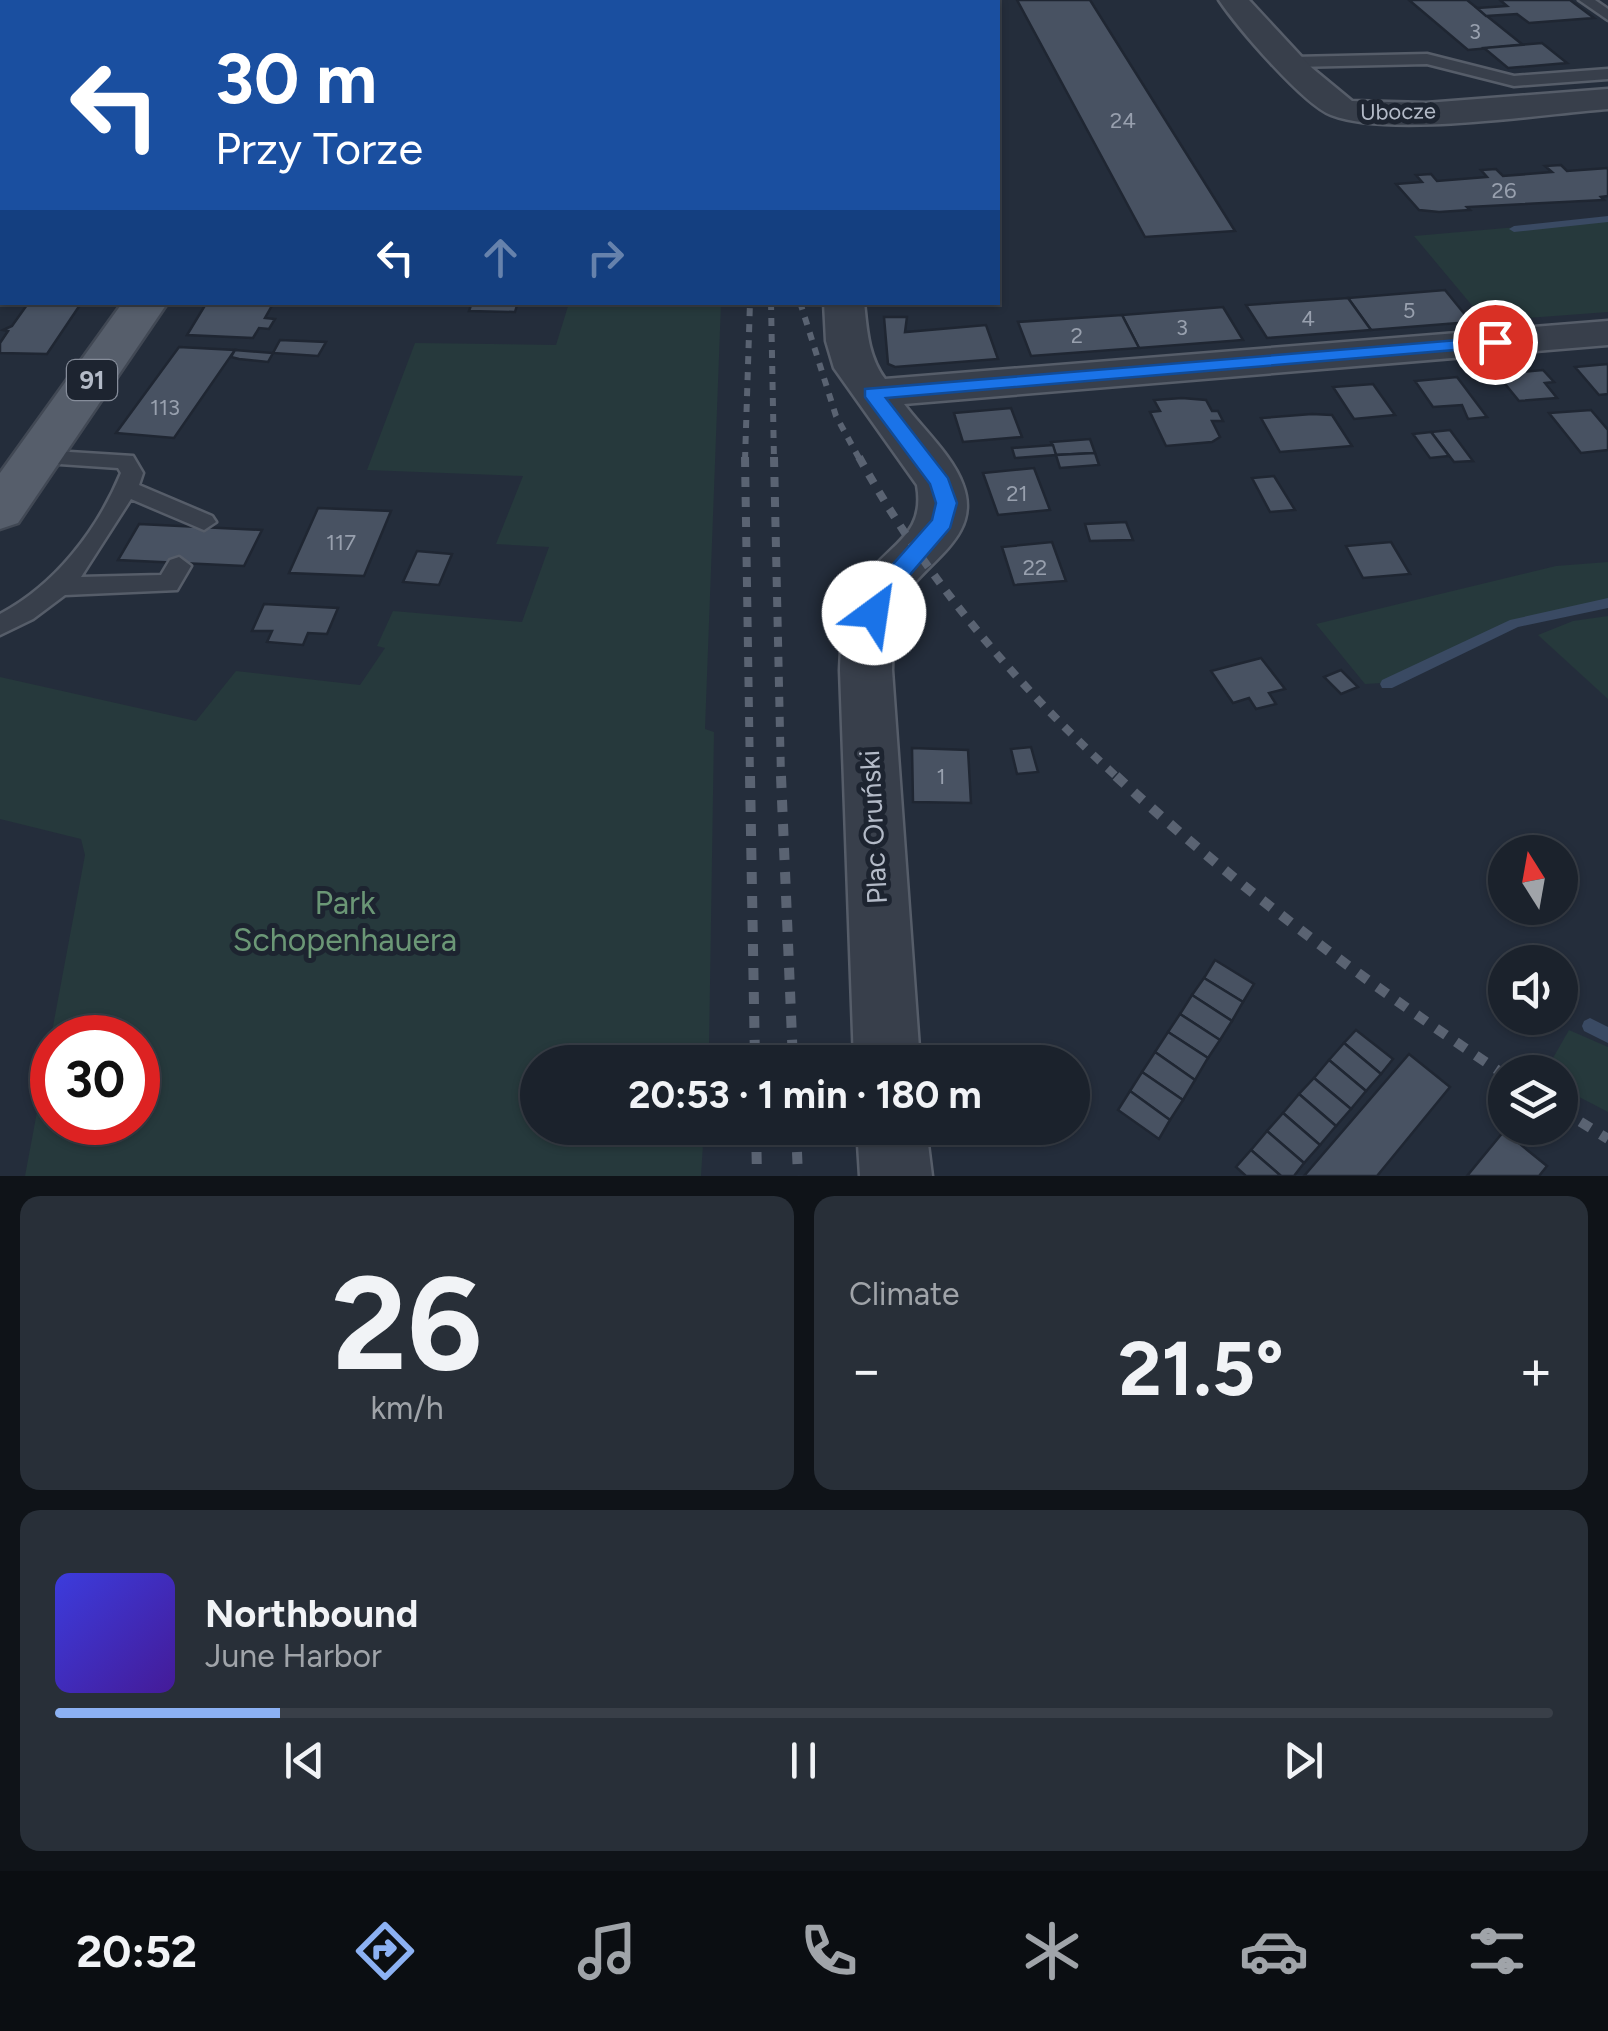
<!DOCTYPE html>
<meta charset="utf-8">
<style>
:root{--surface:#1b222c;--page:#282f38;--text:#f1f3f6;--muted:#a0a4a9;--line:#393f48;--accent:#8cb1f3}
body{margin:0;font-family:Figtree,sans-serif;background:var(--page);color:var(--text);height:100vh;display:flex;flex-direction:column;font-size:38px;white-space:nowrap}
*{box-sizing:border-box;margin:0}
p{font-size:32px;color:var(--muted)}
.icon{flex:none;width:55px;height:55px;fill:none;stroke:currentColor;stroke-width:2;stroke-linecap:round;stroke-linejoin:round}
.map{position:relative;height:1176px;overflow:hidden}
.side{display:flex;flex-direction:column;gap:20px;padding:20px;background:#0f1318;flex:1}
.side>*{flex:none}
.banner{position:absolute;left:0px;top:0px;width:1000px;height:305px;box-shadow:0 2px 8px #0004,0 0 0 2px var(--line);background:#1a4fa0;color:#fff;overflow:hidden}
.needle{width:65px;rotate:349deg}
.controls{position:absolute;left:1488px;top:835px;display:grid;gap:20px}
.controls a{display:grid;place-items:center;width:90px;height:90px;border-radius:50%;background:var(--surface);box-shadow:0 2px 8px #0004,0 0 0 2px var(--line);font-size:50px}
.speed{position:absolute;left:30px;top:1015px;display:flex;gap:20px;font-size:50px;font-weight:700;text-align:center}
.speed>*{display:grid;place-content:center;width:130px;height:130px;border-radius:50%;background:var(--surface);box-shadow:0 2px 8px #0004,0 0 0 2px var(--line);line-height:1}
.speed .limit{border:15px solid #d22;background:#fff;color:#111}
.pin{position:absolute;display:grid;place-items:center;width:85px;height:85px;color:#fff;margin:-42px;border:5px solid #fff;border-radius:50%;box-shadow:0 2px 10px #0007}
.me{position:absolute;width:110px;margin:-55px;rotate:31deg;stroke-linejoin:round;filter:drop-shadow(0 0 8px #0008)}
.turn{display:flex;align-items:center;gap:35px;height:210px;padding:0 50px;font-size:45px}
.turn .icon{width:130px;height:130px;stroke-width:2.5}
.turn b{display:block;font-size:70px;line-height:85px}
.lanes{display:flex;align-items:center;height:95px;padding:0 50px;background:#0003;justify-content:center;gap:50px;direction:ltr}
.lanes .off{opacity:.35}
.big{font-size:75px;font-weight:700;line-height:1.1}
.side .card{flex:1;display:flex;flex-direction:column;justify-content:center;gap:15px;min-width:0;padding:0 35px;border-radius:20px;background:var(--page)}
.side .dial{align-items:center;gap:0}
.dial b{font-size:130px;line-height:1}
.song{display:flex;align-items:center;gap:30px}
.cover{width:120px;height:120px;border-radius:15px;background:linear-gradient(135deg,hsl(240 70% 55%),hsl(260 70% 35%))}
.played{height:10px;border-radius:5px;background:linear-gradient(90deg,var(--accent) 15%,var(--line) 15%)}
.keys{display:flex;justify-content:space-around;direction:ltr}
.heat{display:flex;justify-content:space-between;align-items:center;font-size:55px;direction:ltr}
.side .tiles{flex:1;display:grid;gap:20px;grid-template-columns:1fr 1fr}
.card:last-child{grid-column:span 2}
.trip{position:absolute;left:520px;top:1045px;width:570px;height:100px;border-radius:50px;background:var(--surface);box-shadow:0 2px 8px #0004,0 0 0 2px var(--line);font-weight:700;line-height:100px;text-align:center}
.menu{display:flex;height:160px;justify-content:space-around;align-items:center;background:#0b0e12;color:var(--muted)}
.menu .icon{width:70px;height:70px}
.menu .active{color:var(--accent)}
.menu b{font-size:45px;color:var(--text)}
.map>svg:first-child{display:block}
.green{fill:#26393c;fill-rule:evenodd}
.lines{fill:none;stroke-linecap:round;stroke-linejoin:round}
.stream{fill:#3a4a63;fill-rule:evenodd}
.canal{stroke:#3a4a63;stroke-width:45}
.building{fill:#485262;stroke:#1f2632;stroke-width:2.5}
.lane-casing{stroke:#565d69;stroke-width:5}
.street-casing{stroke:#565d69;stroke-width:5}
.primary-casing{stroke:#414854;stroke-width:5}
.lane{fill:#383f4b;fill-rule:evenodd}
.street{fill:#383f4b;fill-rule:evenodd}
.primary{fill:#565e6b;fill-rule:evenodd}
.rail-far2{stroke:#5a6372;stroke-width:6;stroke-dasharray:8 8;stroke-linecap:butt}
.rail-far1{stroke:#5a6372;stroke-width:8;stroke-dasharray:10 10;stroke-linecap:butt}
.rail{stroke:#5a6372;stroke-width:10;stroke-dasharray:12 12;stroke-linecap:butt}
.route{fill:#1a73e8;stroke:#114b97;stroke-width:2.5}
.labels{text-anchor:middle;stroke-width:10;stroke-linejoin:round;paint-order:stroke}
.number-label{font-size:22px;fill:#98a0ae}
.far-street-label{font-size:22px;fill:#b3bac7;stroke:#1d2430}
.shield{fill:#1d2430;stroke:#868d9a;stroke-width:2.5}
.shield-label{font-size:25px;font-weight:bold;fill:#b3bac7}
.street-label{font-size:28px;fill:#b3bac7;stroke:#1d2430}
.near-park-label{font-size:32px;fill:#6b9776;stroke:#1d2430}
</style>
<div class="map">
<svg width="1608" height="1176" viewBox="0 0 1608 1176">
<rect width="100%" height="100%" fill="#242d3b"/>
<g class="green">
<polygon points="1608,219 1608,312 1485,321 1414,236"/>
<path d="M569,303H721L705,729L714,732L709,1048L708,1062H538V1128H704L701,1176H25L85,855L81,839L0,819V677L196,721L236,671L360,685L385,648L377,646L393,611L522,622L549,547L496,544L523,476L367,470L415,343L556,345ZM52,1038H138V1122H52Z"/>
<polygon points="1608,562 1608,608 1515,621 1382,683 1365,684 1316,624 1556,566"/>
<polygon points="1608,616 1608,699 1538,635 1573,621"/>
<polygon points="1569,1030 1608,1047 1608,1112 1560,1087 1560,1072 1545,1072"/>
</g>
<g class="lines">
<g class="stream">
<polygon points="1608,216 1608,222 1514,232 1509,229 1514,226"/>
<polygon points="1608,598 1608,608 1518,627 1392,688 1382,688 1380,684 1382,680 1510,620"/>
<polygon points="1590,1018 1608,1027 1608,1043 1584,1031 1582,1026 1584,1021"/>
</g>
<g class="canal">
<polyline points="120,2 121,0"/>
<polyline points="0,171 2,169"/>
</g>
</g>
<g class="building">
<polygon points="1017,0 1090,0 1235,231 1145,237"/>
<polygon points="1409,0 1467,0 1523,45 1468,50"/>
<polygon points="1500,0 1570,0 1594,18 1529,23 1517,14 1486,16 1477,8 1507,6"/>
<polygon points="1542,43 1567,63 1508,68 1484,48"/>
<polygon points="1561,165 1567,171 1608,168 1608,196 1601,197 1604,200 1467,207 1470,210 1439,212 1419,210 1396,184 1422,182 1416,175 1431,174 1437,181 1487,177 1481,170 1496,169 1503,176 1552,172 1545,166"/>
<polygon points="1445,290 1471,322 1371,330 1348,298"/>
<polygon points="1348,298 1371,330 1267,338 1246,305"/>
<polygon points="29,302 82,302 47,354 0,353 0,343 8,331 3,330 12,326"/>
<polygon points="207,302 274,302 265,318 275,319 269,329 259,328 253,338 187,335"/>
<polygon points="472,302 518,302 515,312 469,311"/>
<polygon points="1223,307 1243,340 1139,348 1122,315"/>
<polygon points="1122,315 1139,348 1031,356 1018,322"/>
<polygon points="884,317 907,317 905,332 986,325 998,359 895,367 888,364"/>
<polygon points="280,340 326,342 318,356 273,353"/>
<polygon points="179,347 235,350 174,438 116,433"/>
<polygon points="235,350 273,353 268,362 239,359 231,357"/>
<polygon points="1608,364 1608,394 1599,395 1575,367"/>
<polygon points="1543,370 1554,382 1545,383 1557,398 1519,401 1497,374"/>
<polygon points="1457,377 1487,417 1468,419 1462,405 1433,407 1415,381"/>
<polygon points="1373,384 1395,415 1354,419 1333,387"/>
<polygon points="1182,398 1206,400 1212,411 1218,411 1223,421 1212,421 1220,437 1212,442 1166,446 1150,412 1160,411 1154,400"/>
<polygon points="1011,408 1022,437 963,442 954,413"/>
<polygon points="1591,410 1608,430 1608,450 1581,453 1549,413"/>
<polygon points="1312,414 1332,415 1352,446 1280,452 1261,418"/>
<polygon points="1450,430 1473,461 1454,462 1431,432"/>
<polygon points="1431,432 1449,456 1430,458 1413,434"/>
<polygon points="1090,439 1095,453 1056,455 1051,442"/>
<polygon points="1053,445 1056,455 1015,458 1012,448"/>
<polygon points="1095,453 1099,465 1060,468 1056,455"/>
<polygon points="1034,468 1050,510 998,515 983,473"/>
<polygon points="1274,476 1295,510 1270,512 1252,478"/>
<polygon points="318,508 391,511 364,576 289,573"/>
<polygon points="1126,522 1133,540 1090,541 1085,524"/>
<polygon points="139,524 262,530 244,566 118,560"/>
<polygon points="1052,542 1066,581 1014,585 1002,547"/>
<polygon points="1391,542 1410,574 1363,578 1346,546"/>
<polygon points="417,551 452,554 439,585 403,582"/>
<polygon points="264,604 338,608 327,634 308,633 303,645 267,642 272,631 252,631"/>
<polygon points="1261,658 1285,689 1269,693 1276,704 1256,709 1249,698 1233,703 1211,671"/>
<polygon points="1341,670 1358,687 1341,694 1324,677"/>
<polygon points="1031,747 1038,772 1017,774 1011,749"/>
<polygon points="912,748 968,750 971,803 913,802"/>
<polygon points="1215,960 1254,984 1243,1002 1204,978"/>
<polygon points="1204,978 1243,1002 1232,1021 1192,995"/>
<polygon points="1192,995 1232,1021 1220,1040 1180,1014"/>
<polygon points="1180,1014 1220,1040 1208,1058 1168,1032"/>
<polygon points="1356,1030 1393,1059 1381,1074 1344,1043"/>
<polygon points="1168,1032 1208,1058 1195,1080 1155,1052"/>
<polygon points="1344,1043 1381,1074 1366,1091 1329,1060"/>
<polygon points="1155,1052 1195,1080 1183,1100 1142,1072"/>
<polygon points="1409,1054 1450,1087 1377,1176 1304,1176"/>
<polygon points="1329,1060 1366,1091 1351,1109 1314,1078"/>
<polygon points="1142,1072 1183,1100 1170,1120 1130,1091"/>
<polygon points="1314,1078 1351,1109 1336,1126 1299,1094"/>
<polygon points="1130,1091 1170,1120 1159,1139 1118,1110"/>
<polygon points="1299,1094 1336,1126 1320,1145 1283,1113"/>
<polygon points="1283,1113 1320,1145 1304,1163 1267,1131"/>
<polygon points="1267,1131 1304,1163 1294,1176 1281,1176 1251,1150"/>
<polygon points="1504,1131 1547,1166 1539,1176 1467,1176"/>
<polygon points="1251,1150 1281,1176 1246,1176 1236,1167"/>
</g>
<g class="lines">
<defs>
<g id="lane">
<polygon points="1579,0 1595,0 1608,9 1608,20"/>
<polygon points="1427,54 1514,76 1608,69 1608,79 1514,86 1427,64 1294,67 1286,62 1294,57"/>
<polygon points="2,284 2,297 0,298 0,285"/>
<path d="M38,450L133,456L143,473L139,485L212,516L216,522L204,530L131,499L81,577L161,575L170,560L179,557L191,566L177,590L65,595L33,619L0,635V614C55,585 97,531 121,473L118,468L30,462L27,457Z"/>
</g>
<g id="street">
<polygon points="806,0 834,0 835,2 806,2"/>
<path d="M1219,0H1249L1312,68L1352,101L1426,103L1608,89V109C1541,114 1390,138 1331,115C1303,104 1237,27 1219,0Z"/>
<path d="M824,302H864C867,330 868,356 885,379L1608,321V345L904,404C922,428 953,456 963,485C983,539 922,562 902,601C892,622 893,648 892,670L920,1062H854L840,670C841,638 845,608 863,581C888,543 926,537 917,485L834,368L826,341Z"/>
<polygon points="857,1128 926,1128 932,1176 860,1176"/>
</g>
<polygon id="primary" points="123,302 168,302 18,523 0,529 0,473"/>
</defs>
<use href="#lane" class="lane-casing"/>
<use href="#street" class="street-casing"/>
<use href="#primary" class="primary-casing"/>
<use href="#lane" class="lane"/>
<use href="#street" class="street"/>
<use href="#primary" class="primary"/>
<g class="rail-far2">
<polyline points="771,302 774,460"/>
<polyline points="800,302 836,416 860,460"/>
<polyline points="745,460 750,302"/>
</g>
<g class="rail-far1">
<polyline points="745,457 750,778"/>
<polyline points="774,457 781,778"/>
<path d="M859,457C926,579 1016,685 1118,778"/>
</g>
<g class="rail">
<polyline points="750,776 755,1062"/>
<polyline points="781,776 793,1062"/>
<path d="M1116,776C1237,887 1368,984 1505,1075"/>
<polyline points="1560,1109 1608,1139"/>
<polyline points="756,1128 757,1176"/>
<polyline points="796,1128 798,1176"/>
</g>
</g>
<polygon class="route" points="1495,337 1502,338 1502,346 886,398 948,478 957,503 950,528 891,597 882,619 866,619 862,613 872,588 932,520 936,503 930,484 865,397 865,389"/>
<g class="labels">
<g class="number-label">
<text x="1475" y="39">3</text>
<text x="1123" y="128">24</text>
<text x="1504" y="198">26</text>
<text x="1409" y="318">5</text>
<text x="1308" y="326">4</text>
<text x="1182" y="335">3</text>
<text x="1077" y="343">2</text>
<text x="165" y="415">113</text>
<text x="1017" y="501">21</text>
<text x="341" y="550">117</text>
<text x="1035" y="575">22</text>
<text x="941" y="784">1</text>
</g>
<g class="far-street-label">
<text transform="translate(1398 111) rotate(-1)" y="8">Ubocze</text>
</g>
<rect class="shield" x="67" y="360" width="50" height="40" rx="8"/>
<g class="shield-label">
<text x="92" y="389">91</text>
</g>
<g class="street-label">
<text transform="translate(873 827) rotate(-93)" y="10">Plac Oruński</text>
</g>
<g class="near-park-label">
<text x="345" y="914">Park<tspan x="345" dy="37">Schopenhauera</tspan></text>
</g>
</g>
</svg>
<div class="controls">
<a><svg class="needle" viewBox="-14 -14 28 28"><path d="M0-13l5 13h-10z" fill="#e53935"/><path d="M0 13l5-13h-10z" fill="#a0a4a9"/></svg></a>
<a><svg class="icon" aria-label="sound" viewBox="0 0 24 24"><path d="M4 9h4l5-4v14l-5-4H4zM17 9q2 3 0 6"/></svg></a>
<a><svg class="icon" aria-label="layers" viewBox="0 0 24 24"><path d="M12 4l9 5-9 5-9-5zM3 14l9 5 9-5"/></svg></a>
</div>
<div class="speed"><div class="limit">30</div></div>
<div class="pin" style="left:1495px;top:342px;background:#d93025"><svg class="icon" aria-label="arrive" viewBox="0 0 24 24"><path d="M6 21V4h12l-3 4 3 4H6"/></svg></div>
<svg class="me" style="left:874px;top:613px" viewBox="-20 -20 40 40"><circle r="19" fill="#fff"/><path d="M0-13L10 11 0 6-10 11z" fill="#1a73e8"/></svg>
<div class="trip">20:53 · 1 min · 180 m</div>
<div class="banner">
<div class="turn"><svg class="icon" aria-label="left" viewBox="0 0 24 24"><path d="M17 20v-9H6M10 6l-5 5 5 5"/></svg><div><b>30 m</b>Przy Torze</div></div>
<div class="lanes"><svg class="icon" aria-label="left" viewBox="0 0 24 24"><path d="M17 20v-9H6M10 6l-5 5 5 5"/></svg><svg class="icon off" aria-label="ahead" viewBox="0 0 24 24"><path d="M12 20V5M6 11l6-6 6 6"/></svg><svg class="icon off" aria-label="right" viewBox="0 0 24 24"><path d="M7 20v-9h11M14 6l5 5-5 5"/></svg></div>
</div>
</div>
<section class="side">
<div class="tiles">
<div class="card dial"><b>26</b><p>km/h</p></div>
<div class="card"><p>Climate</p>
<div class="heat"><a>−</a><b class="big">21.5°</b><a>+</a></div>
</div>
<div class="card">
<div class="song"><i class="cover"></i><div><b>Northbound</b><p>June Harbor</p></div></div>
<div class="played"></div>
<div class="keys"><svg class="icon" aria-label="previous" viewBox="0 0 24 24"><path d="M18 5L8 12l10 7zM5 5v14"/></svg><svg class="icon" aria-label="pause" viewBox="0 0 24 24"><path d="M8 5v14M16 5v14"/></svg><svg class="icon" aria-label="next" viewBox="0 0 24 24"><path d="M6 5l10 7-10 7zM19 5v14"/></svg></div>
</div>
</div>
</section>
<nav class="menu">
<b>20:52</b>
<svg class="icon active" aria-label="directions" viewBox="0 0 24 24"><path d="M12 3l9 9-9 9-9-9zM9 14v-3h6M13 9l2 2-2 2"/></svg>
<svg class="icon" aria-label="music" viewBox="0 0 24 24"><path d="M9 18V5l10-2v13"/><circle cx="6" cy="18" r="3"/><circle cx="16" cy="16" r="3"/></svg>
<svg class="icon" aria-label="phone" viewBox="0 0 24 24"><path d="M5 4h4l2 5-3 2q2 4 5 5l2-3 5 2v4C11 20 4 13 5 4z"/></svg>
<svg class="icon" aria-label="climate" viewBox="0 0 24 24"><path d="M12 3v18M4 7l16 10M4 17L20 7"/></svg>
<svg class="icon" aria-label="car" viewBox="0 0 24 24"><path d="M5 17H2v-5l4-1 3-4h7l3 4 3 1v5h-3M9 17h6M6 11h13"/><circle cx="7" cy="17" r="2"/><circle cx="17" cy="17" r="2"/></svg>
<svg class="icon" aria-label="filters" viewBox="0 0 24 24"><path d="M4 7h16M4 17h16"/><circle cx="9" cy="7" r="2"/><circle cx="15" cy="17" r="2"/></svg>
</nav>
